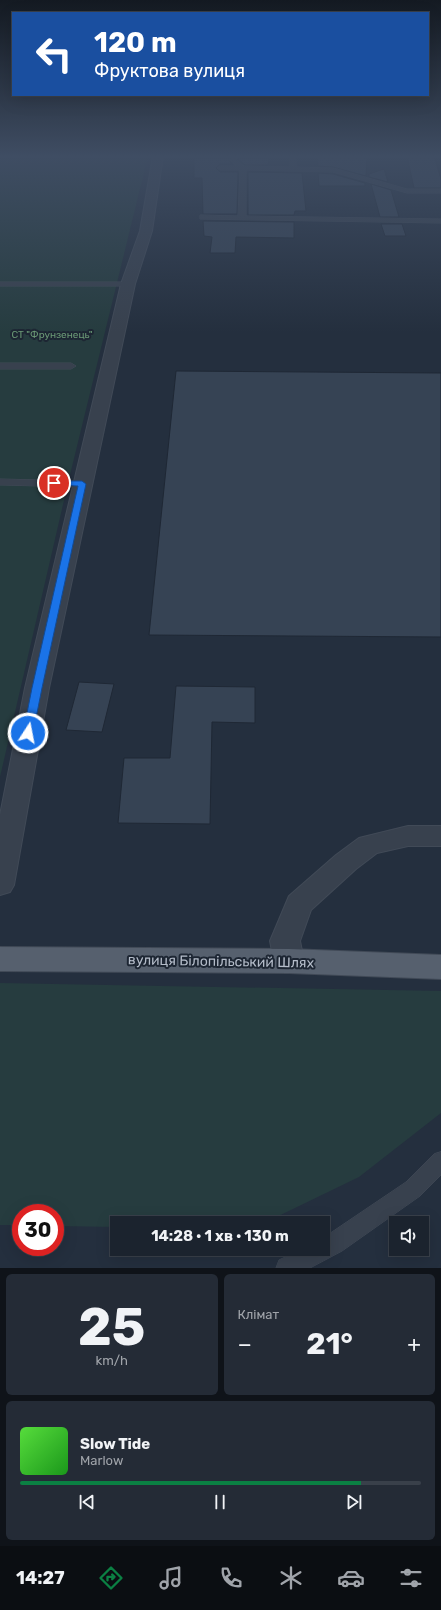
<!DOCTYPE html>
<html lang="uk">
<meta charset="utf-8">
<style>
:root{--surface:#1b232e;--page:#242b36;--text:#f1f3f6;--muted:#a0a4aa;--line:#39404a;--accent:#0b8043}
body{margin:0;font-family:Rubik,sans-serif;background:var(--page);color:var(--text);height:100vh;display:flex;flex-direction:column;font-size:15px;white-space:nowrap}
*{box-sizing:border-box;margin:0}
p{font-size:13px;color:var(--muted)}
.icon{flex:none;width:22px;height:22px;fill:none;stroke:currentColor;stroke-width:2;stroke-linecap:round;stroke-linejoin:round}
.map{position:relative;height:1268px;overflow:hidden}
.side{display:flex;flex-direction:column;gap:6px;padding:6px;background:#0f1319;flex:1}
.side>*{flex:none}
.hud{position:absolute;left:12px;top:12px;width:417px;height:84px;border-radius:0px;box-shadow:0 4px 16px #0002,0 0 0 1px var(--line);background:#1a4fa0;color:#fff;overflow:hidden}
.buttons{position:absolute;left:389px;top:1216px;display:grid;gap:8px}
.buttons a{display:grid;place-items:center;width:40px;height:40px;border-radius:0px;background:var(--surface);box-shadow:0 4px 16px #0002,0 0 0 1px var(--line);font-size:20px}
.speed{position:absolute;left:12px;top:1204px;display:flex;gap:8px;font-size:20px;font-weight:700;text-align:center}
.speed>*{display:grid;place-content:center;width:52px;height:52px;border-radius:50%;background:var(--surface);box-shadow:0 4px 16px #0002,0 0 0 1px var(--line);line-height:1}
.speed .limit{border:6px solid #d22;background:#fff;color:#111}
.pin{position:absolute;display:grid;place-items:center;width:34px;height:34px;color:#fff;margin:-17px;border:2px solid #fff;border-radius:50%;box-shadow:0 1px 4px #0007}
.me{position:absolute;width:44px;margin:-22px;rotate:11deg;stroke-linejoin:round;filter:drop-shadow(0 0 3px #0008)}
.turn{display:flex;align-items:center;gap:14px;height:84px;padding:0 16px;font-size:18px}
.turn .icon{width:52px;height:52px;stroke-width:2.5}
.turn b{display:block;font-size:28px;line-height:34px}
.big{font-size:30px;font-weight:700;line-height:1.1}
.side .widget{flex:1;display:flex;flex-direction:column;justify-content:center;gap:6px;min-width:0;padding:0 14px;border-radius:6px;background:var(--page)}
.side .dial{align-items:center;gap:0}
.dial b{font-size:52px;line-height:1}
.song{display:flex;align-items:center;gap:12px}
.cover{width:48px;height:48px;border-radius:6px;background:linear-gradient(135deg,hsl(110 70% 55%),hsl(120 70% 35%))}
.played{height:4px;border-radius:2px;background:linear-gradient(90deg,var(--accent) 85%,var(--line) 85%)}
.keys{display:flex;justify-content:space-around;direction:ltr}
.heat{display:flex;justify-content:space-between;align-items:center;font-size:22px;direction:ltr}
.side .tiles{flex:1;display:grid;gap:6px;grid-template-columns:1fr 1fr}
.widget:last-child{grid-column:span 2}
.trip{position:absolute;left:110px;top:1216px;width:220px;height:40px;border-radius:0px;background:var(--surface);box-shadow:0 4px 16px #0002,0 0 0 1px var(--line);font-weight:700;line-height:40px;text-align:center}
.menu{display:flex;height:64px;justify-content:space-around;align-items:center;background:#0b0e12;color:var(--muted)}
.menu .icon{width:28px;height:28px}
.menu .current{color:var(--accent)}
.menu b{font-size:18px;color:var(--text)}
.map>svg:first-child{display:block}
.green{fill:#263c3f}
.building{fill:#364354;stroke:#1f2835}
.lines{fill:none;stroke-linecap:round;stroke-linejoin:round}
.lane-casing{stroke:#414a57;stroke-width:1}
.street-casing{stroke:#414a57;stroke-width:2}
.primary-casing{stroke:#414a57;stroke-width:2}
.lane{fill:#38414e;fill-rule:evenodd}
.street{fill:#38414e;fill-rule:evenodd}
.primary{fill:#56606e;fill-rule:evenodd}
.route{fill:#1a73e8;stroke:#114b97}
.labels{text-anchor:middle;stroke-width:4;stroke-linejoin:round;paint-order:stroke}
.far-park-label{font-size:10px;fill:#6b9a76;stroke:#1d2633}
.near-street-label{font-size:14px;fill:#b4bcc9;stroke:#1d2633}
</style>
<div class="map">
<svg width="441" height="1268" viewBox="0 0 441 1268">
<rect width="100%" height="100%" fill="#242f3e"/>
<g class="green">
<polygon points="0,156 148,156 68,483 0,777"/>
<polygon points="0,983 441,991 441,1113 359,1177 264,1223 117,1223 117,1227 55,1226 55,1213 21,1213 21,1225 0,1225"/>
</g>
<g class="building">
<polygon points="317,156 367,156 366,176 333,167 318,166"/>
<polygon points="407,156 434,156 441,179 441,188 414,188"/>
<polygon points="194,158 229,158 229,161 232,164 220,164 216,168 220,172 238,172 237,214 203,214 202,178 194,178"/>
<polygon points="238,158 269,158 268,165 245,165 238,159"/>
<polygon points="384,169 388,182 369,177 369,174"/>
<polygon points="248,172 302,173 306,211 295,211 294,215 248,215"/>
<polygon points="318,173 333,174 365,183 365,186 319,186"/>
<polygon points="371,184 391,190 399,217 380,217"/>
<polygon points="203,221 294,222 294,238 236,237 235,253 210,253 212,237 204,236"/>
<polygon points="381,224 402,224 406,236 385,236"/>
<polygon points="176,371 441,373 441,637 149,635"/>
<polygon points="79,682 114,684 102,732 66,730"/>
<polygon points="176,686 255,687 255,723 212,722 210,824 118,823 124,758 170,758"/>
</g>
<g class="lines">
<defs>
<g id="lane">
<polygon points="231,156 237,156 236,160 244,166 290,167 290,156 296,156 296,167 333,168 407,189 441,189 441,193 407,193 333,172 246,170 246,216 441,219 441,223 200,219 200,215 203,215 238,216 240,170 220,170 217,168 220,166 236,166 230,160"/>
<polygon points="0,282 128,282 132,284 128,286 0,286"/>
<polygon points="0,363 71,363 76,366 71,369 0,369"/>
<polygon points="0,479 82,481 87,484 82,487 0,485"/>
<polygon points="441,1152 441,1175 420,1196 342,1251 310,1268 276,1268 279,1260 302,1249 323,1249 323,1238 406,1182 434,1154"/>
</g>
<g id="street">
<polygon points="153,156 163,156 152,231 135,284 49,688 14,885 10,892 0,895 0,815 25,688 121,284 140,231"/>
<polygon points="408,826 441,826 441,846 408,846 377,853 356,869 311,910 300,941 304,961 300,969 289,973 278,969 274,961 270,941 289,896 336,855 359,838"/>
</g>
<polygon id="primary" points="0,947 289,949 441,955 441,979 289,973 0,971"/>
</defs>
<use href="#lane" class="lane-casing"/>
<use href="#street" class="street-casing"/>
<use href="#primary" class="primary-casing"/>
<use href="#lane" class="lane"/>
<use href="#street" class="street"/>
<use href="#primary" class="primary"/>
</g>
<linearGradient id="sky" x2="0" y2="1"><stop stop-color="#141a22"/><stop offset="0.47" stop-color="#3f4d63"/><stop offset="1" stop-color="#3f4d63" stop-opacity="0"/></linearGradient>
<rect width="441" height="333" fill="url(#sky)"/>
<polygon class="route" points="51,481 82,481 86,484 42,688 33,733 28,737 23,733 32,688 78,486 54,485 50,483"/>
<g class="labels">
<g class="far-park-label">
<text x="52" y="338">СТ "Фрунзенець"</text>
</g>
<g class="near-street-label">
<text transform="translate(221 961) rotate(1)" y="5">вулиця Білопільський Шлях</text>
</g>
</g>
</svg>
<div class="buttons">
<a><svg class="icon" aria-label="sound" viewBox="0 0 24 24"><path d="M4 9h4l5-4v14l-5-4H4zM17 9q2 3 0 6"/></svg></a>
</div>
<div class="speed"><div class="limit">30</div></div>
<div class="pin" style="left:54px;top:483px;background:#d93025"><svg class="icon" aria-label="arrive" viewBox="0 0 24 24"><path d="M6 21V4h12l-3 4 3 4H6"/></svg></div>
<svg class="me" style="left:28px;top:733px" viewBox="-20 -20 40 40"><circle r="17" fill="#1a73e8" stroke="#fff" stroke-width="3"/><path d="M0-11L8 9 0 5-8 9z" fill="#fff"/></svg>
<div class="trip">14:28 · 1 хв · 130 m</div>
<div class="hud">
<div class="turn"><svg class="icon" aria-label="left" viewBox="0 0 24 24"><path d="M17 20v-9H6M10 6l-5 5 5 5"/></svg><div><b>120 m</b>Фруктова вулиця</div></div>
</div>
</div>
<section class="side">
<div class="tiles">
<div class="widget dial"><b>25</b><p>km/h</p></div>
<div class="widget"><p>Клімат</p>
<div class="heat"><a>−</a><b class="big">21°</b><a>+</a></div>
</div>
<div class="widget">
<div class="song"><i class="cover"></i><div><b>Slow Tide</b><p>Marlow</p></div></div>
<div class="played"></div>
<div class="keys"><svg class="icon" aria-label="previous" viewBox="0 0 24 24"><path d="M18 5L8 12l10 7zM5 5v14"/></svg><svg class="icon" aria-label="pause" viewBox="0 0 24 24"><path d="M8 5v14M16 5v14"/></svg><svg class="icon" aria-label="next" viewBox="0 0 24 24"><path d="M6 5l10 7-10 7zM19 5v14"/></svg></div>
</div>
</div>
</section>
<nav class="menu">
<b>14:27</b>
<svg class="icon current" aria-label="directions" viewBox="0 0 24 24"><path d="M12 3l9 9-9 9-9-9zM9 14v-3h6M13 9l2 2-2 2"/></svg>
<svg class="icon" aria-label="music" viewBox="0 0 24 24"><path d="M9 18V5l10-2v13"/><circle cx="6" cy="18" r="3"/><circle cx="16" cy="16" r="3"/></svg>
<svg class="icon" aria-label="phone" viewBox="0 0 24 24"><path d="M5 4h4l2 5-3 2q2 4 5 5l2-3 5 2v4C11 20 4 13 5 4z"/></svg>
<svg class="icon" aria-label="climate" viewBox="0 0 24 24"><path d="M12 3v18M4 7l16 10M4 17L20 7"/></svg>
<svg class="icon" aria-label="car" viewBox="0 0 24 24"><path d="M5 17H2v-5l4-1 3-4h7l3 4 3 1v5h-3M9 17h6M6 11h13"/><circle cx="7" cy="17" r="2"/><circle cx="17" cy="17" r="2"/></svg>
<svg class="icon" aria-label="filters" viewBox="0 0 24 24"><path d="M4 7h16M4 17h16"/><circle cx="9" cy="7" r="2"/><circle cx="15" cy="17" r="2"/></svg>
</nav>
